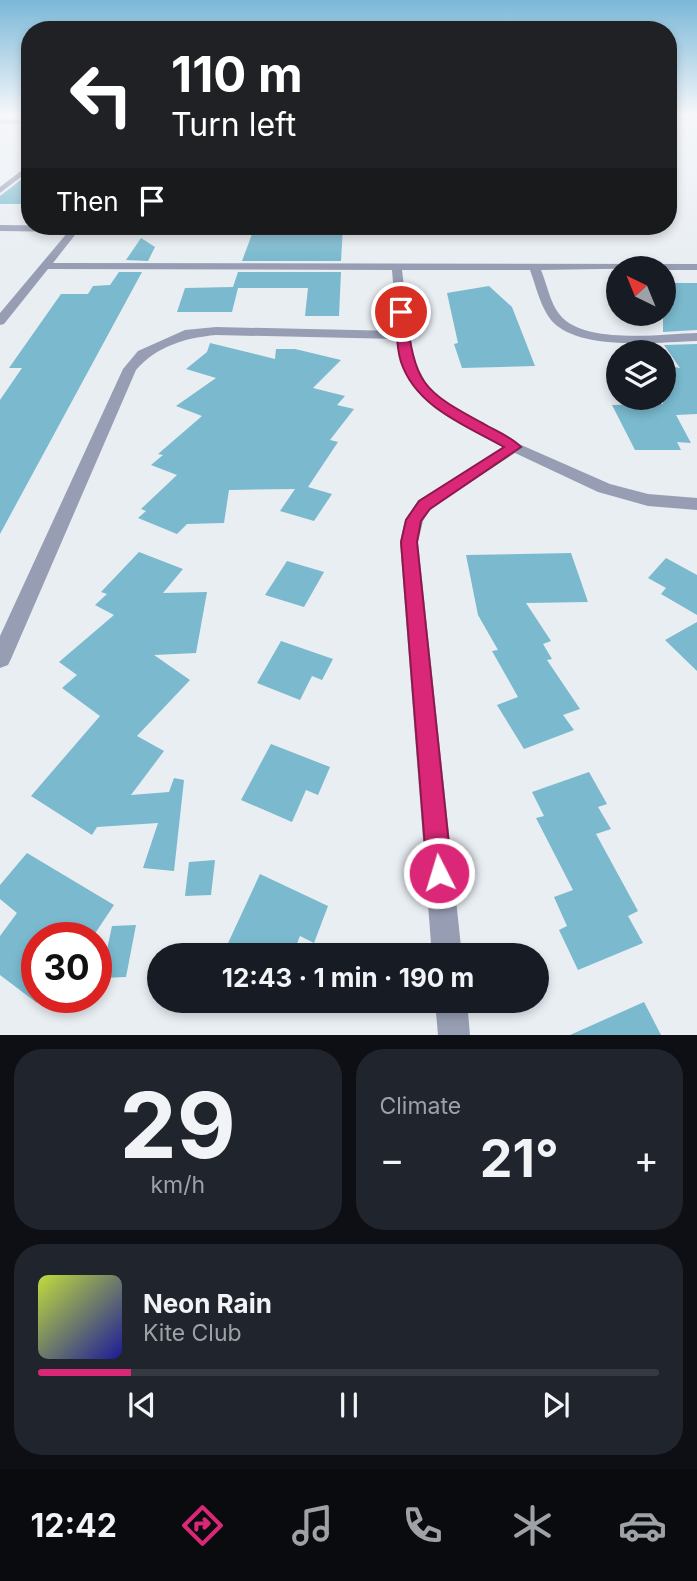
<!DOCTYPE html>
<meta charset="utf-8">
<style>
:root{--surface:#171b24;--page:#20242c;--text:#f1f3f6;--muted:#9ea1a6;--line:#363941;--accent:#db2777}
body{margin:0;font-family:Inter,sans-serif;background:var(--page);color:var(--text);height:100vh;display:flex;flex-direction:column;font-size:26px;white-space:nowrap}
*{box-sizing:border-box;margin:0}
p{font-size:23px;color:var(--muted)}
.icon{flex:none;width:38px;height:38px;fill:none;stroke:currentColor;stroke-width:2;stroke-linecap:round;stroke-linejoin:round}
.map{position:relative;height:1035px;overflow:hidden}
.side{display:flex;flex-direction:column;gap:14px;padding:14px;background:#0d0f14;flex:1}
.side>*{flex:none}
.hud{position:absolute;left:21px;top:21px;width:656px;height:214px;border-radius:28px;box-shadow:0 4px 10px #0003;background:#202124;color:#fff;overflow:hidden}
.needle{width:46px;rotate:317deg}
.controls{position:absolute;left:606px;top:256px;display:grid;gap:14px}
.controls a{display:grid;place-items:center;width:70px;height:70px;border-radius:50%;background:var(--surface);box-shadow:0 4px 10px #0003;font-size:35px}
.speed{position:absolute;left:21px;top:922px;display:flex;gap:14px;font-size:35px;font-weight:700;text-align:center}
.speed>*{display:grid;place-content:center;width:91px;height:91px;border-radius:50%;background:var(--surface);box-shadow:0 4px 10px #0003;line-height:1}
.speed .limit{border:10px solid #d22;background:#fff;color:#111}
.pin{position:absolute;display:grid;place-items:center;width:60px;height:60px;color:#fff;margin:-30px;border:4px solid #fff;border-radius:50%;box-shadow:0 2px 7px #0007}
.me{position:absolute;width:77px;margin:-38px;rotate:355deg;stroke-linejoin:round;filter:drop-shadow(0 0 5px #0008)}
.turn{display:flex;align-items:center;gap:24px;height:147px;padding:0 35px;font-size:32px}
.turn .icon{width:91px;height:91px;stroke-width:2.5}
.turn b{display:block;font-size:49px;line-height:60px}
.then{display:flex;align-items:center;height:66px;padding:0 35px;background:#0003;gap:14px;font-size:26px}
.big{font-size:52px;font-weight:700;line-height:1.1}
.side .card{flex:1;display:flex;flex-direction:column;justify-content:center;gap:10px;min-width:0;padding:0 24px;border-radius:28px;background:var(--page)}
.side .dial{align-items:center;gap:0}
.dial b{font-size:91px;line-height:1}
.song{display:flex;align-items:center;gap:21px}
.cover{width:84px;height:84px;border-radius:10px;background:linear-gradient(135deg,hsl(70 70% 55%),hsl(240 70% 35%))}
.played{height:7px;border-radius:4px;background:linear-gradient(90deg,var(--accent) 15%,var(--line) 15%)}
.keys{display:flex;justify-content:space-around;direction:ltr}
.heat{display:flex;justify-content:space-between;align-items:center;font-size:38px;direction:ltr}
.side .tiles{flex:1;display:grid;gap:14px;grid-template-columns:1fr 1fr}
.card:last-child{grid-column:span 2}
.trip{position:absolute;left:147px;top:943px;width:402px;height:70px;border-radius:35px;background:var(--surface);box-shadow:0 4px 10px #0003;font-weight:700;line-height:70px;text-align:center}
.tabs{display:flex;height:112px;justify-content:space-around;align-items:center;background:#090b0e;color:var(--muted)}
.tabs .icon{width:49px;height:49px}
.tabs .on{color:var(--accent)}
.tabs b{font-size:32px;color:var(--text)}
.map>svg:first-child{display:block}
.building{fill:#7ab9ce}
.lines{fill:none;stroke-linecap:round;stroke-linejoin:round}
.street{fill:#979eb3;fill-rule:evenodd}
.route{fill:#db2777;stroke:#8e194d;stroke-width:2}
</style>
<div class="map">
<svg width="697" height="1035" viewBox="0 0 697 1035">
<rect width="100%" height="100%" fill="#e9eef3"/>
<g class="building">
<polygon points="30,173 30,204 0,204 0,196"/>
<polygon points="255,226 343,226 341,261 242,261"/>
<polygon points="141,238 155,247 148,261 126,260"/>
<polygon points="119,272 142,272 0,534 0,400 22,368 9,368 61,294 88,294 93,286 110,285"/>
<polygon points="238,272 341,272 339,316 305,316 308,288 238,288 232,312 177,312 185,288 233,287"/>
<polygon points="663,283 697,283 697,330 663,332"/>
<polygon points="489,286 512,307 535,366 462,368 454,344 458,343 447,293"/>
<polygon points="210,343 275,359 276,349 295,349 341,360 313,388 345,396 337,405 354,409 330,440 338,442 308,487 332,494 314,521 280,511 295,489 229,490 224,523 187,524 177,534 138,518 146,511 141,509 177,475 151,465 163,455 158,454 202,416 176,406 216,378 186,369 207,352"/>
<polygon points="697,344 697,414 676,415 691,443 677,442 681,450 635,450 612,405 663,404 663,365 680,368 664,345"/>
<polygon points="139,552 183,569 163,593 207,592 196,653 154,655 190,680 137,736 164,751 131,795 169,792 174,778 184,780 174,871 143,868 158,823 97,827 92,835 31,796 100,716 62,688 77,675 59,662 114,615 95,605 107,594 101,592"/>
<polygon points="571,553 588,602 526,603 551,641 543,644 552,659 547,660 580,709 563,715 574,730 524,749 497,705 518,697 492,651 498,650 478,615 466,555"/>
<polygon points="666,558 697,575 697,615 661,594 666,588 648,578"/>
<polygon points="287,561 324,572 304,607 265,595"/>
<polygon points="697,622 697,671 665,640"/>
<polygon points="281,641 333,659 322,680 312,676 300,700 257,683"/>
<polygon points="271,744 330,767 318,795 306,790 292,822 241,800"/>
<polygon points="589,772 607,804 598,807 611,829 596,834 638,911 628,916 643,943 578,970 559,930 567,926 554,897 573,890 536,818 544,816 532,792"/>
<polygon points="27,853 114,905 92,938 37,938 37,1003 0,975 0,936 17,913 0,899 0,885"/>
<polygon points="215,860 211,895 185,896 189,862"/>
<polygon points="260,874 328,906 314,943 300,936 292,956 222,956"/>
<polygon points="136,925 126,977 101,978 112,926"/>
<polygon points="644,1002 661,1035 570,1035"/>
</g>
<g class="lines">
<g class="street">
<polygon points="689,115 697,115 697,118 690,116"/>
<rect x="0" y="120" width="30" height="4"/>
<polygon points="30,164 30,170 0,193 0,187"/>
<path d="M0,225L82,226L53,263L697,264V270H663V268L541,270C547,284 550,303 560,315C584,345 662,334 697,333V341C659,342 578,352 551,320C540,306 536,286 530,270H402L413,361L428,387L444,402L519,444L610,484L648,494L697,498V510L648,506L598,492L515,453L430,509L423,521L418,542L462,956H432L400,542L405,520L418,501L503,447C453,419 403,403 398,339L216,335C185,338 157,346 136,370L11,659L8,665L0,668V636L123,369L138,351L185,330L216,327L397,331L392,270L48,269L4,324L0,325V313L68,232L0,231Z"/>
<polygon points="435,1001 467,1001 470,1035 438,1035"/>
</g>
</g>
<linearGradient id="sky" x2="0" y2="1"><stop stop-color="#7bb8d8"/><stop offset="0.44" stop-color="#f5f7fa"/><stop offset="1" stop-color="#f5f7fa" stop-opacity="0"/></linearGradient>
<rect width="697" height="260" fill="url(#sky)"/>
<path class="route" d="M401,309L406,312C415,384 421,390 484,424C496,431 512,437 521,447L430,509L421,521L417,542L452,873L448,882L439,885L431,882L427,873L401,542L406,520L419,501L504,447C465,425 416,407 401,362C396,347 397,328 395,312Z"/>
</svg>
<div class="controls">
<a><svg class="needle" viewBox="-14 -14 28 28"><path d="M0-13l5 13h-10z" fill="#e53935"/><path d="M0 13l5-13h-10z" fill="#9ea1a6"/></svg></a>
<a><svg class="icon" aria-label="layers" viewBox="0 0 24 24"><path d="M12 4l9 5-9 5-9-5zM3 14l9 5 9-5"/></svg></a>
</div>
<div class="speed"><div class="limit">30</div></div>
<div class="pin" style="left:401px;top:312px;background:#d93025"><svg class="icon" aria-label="arrive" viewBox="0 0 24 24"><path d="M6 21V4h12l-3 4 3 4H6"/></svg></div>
<svg class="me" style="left:439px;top:873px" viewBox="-20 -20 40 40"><circle r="17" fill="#db2777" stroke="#fff" stroke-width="3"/><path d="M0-11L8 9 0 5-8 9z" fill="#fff"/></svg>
<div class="trip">12:43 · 1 min · 190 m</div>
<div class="hud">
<div class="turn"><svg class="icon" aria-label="left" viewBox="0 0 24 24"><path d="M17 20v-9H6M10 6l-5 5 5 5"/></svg><div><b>110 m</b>Turn left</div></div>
<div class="then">Then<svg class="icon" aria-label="arrive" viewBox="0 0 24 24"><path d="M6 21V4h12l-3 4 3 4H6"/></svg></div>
</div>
</div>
<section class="side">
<div class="tiles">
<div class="card dial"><b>29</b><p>km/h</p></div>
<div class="card"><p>Climate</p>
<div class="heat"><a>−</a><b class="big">21°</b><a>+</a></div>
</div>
<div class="card">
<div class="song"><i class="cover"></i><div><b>Neon Rain</b><p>Kite Club</p></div></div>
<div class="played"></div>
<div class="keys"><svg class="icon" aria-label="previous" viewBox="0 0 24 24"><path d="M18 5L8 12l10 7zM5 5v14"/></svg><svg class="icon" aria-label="pause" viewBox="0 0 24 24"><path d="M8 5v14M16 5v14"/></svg><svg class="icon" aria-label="next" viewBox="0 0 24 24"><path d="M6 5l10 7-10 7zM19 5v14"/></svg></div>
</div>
</div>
</section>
<nav class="tabs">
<b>12:42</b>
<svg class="icon on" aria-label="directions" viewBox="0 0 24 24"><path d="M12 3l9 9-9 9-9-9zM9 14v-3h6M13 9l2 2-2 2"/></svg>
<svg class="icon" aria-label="music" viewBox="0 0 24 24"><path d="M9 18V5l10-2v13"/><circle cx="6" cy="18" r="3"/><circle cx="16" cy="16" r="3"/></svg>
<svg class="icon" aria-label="phone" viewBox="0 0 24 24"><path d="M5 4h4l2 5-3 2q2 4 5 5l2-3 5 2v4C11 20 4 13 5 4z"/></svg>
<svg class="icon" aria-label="climate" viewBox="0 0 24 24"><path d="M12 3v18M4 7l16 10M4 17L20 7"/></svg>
<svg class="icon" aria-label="car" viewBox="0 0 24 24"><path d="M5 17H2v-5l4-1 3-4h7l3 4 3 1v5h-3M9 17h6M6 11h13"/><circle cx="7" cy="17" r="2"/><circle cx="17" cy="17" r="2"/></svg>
</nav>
